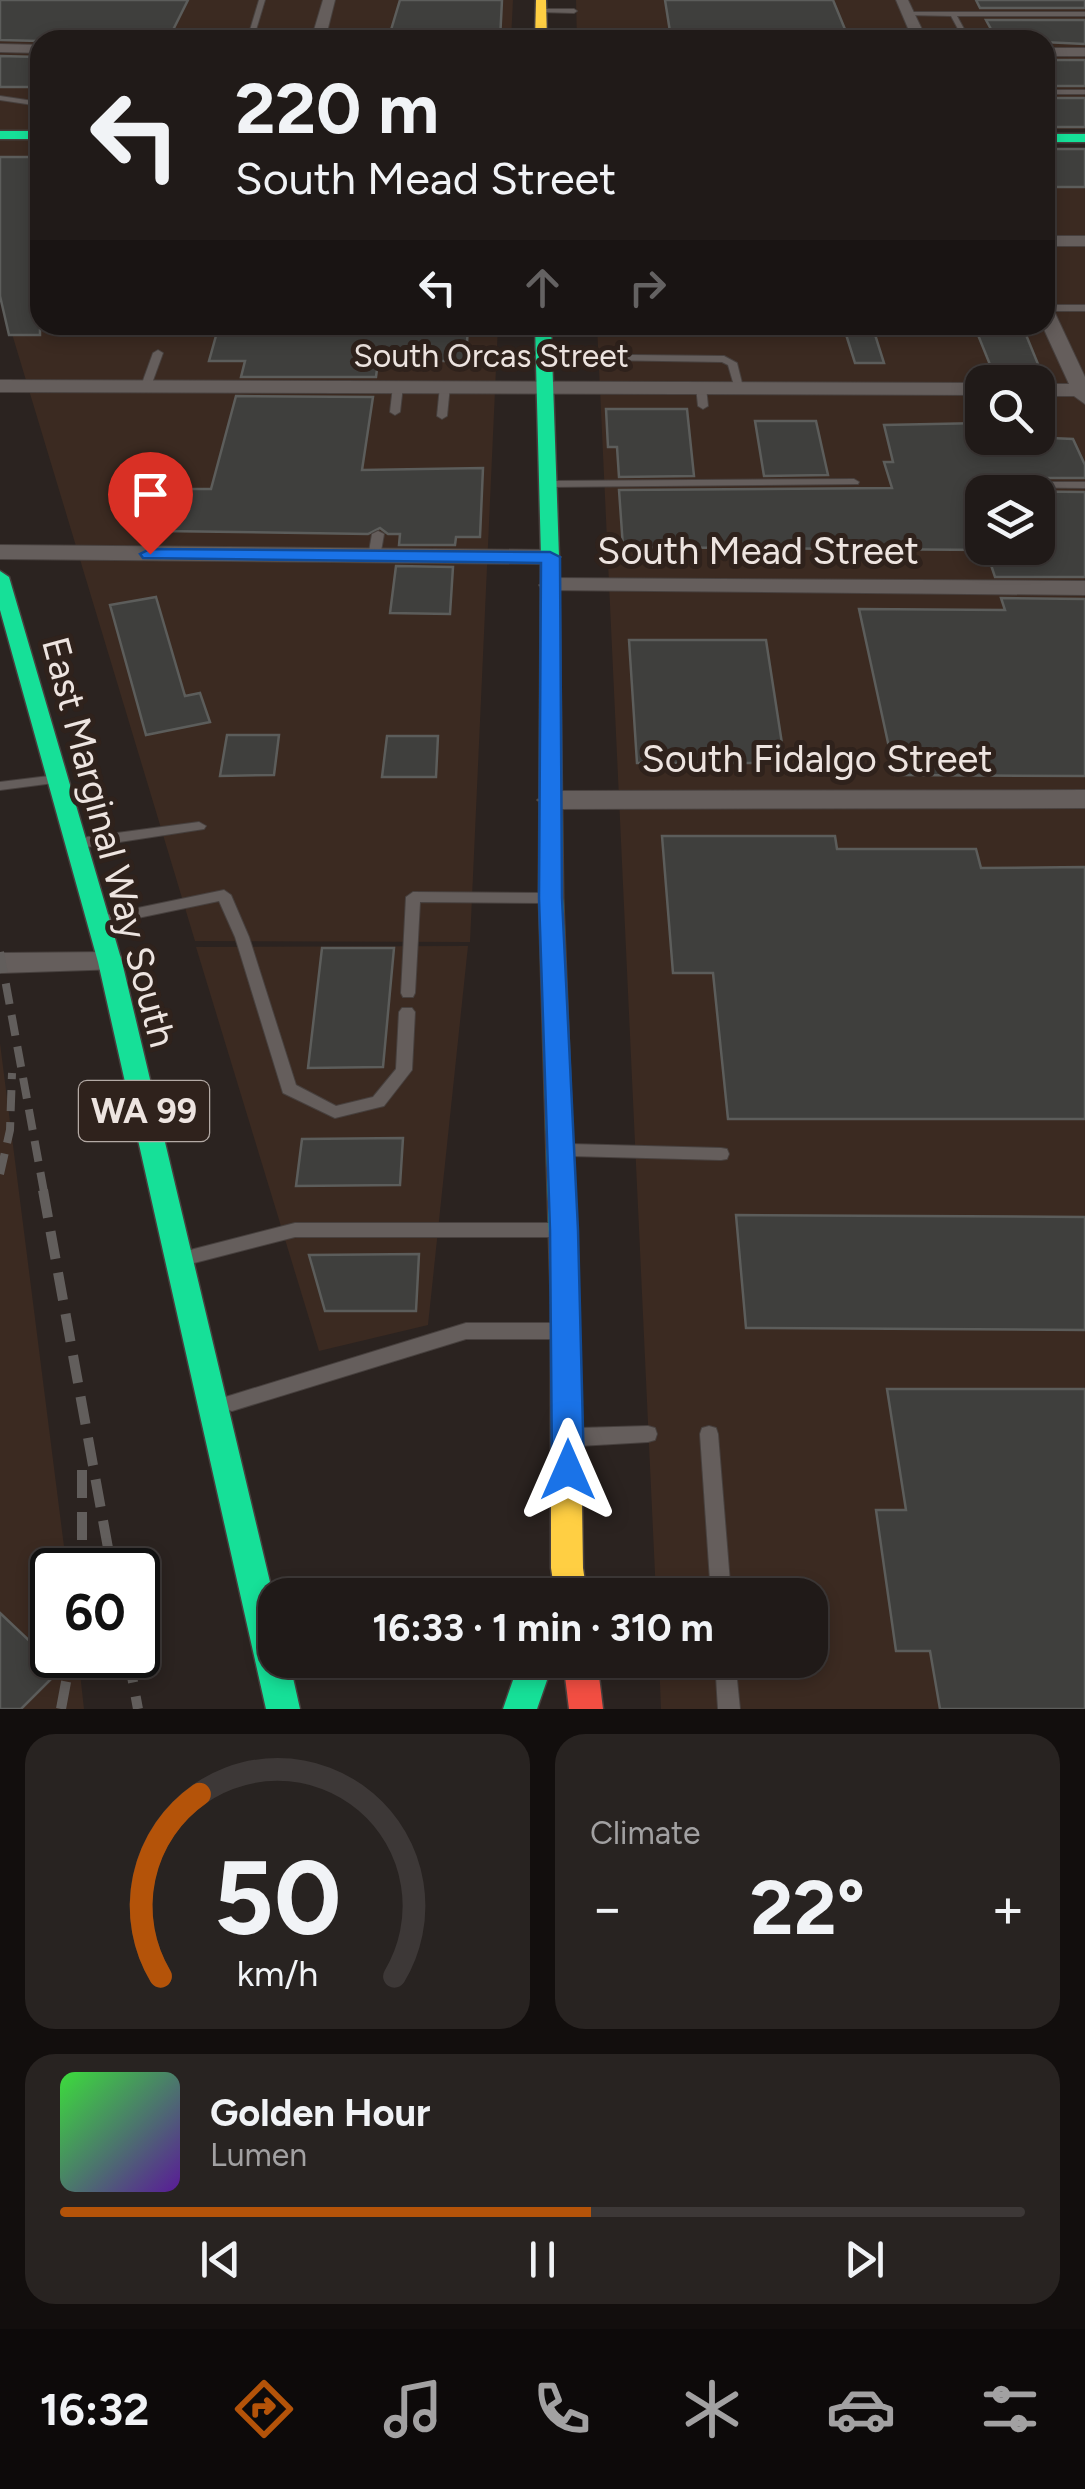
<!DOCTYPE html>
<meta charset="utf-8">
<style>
:root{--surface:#201a18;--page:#282321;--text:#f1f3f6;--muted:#a2a1a2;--line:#3d3837;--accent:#b45309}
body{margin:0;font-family:Figtree,sans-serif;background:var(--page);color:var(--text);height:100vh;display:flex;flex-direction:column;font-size:38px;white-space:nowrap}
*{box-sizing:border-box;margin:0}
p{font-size:32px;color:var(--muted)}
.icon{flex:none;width:55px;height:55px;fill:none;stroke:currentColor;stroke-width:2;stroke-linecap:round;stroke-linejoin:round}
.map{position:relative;height:1709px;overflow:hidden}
.drawer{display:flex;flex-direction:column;gap:25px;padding:25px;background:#120e0d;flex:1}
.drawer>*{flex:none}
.banner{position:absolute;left:30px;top:30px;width:1025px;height:305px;border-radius:30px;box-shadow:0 5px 15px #0003,0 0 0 2px var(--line);background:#201a18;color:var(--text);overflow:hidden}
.buttons{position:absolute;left:965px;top:365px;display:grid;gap:20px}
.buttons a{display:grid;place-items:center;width:90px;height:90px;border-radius:20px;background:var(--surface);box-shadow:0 5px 15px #0003,0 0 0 2px var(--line);font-size:50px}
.speed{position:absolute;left:30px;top:1548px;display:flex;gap:20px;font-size:50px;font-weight:700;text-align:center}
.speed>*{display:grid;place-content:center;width:130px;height:130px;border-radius:50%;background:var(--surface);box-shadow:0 5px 15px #0003,0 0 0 2px var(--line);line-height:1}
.speed .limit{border:5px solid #111;border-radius:15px;background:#fff;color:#111}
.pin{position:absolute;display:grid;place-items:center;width:85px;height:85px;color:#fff;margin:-102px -42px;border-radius:50% 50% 50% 0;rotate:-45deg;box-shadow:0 0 10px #0007}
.pin .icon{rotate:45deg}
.me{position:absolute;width:110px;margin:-55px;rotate:0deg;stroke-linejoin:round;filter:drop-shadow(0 0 8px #0008)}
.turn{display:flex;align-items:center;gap:35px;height:210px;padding:0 40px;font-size:45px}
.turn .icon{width:130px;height:130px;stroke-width:2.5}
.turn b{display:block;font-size:70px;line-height:85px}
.lanes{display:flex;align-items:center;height:95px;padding:0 40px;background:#0003;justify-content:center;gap:50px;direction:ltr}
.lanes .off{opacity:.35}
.big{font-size:75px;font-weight:700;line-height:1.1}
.drawer .widget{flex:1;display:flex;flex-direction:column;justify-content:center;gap:15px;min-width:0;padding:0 35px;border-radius:30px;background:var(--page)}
.drawer .dial{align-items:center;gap:0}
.dial svg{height:260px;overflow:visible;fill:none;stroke:var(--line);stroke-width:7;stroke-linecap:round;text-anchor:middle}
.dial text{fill:var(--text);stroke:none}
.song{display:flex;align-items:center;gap:30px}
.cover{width:120px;height:120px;border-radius:15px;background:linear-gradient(135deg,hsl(120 70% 55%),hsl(270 70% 35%))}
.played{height:10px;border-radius:5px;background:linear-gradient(90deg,var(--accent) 55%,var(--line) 55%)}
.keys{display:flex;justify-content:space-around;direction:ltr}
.heat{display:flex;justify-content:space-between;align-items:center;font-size:55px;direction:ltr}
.drawer .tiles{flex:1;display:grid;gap:25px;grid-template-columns:1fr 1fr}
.widget:last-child{grid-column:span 2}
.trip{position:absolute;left:258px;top:1578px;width:570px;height:100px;border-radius:30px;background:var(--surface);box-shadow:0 5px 15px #0003,0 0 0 2px var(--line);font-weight:700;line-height:100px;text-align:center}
.dock{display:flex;height:160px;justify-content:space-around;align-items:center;background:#0d0a0a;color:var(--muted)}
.dock .icon{width:70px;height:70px}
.dock .active{color:var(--accent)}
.dock b{font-size:45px;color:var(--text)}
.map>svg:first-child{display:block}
.built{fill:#3b2a21;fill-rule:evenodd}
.building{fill:#3f3f3d;stroke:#5c5d5b;stroke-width:2.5;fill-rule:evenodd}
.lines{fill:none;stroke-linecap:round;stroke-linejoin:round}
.lane-casing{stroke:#47403e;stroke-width:2}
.street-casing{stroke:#47403e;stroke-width:2}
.fast-casing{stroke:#47403e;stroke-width:3}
.slow-casing{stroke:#47403e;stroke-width:3}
.jam-casing{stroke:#47403e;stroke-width:3}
.lane{fill:#655e5c;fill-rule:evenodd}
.street{fill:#655e5c;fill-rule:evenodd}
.fast{fill:#16e098;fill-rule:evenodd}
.slow{fill:#ffcf43;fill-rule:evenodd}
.jam{fill:#f24e42;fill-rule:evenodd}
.rail-far1{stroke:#625e5c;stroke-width:8;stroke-dasharray:21 11;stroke-linecap:butt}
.rail{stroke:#625e5c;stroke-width:10;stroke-dasharray:28 14;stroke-linecap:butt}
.route{fill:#1a73e8;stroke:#114b97;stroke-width:2.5}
.labels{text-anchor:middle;stroke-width:10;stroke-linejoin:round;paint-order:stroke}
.far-street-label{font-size:32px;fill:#ede4e0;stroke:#2f221c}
.shield{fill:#2f221c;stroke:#b4aaa5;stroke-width:2.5}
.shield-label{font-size:35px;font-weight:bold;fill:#ede4e0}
.street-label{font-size:38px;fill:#ede4e0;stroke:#2f221c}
</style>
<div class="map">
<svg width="1085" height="1709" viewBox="0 0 1085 1709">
<rect width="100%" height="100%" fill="#2b2320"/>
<g class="built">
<polygon points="0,0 513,0 511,40 40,40 40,325 498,325 470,942 195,941 0,294"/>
<polygon points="576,0 1085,0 1085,129 1045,129 1045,40 577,40"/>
<path d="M1045,148H1085V1709H661L659,1660H810V1595H656L597,325H1045ZM982,382H1038V438H982ZM982,492H1038V548H982Z"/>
<polygon points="468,946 428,1325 319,1351 196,947"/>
<polygon points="0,1043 67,1570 52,1570 52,1655 78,1655 84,1709 0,1709"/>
</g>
<g class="building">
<polygon points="0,0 188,0 168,40 40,41 0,40"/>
<polygon points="400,0 502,0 500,40 388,40"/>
<polygon points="665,0 833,0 849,39 671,38"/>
<polygon points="976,0 1085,0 1085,8 980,8"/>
<polygon points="986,20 1085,20 1085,44 997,40"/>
<polygon points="0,56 40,57 40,87 0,87"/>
<rect x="1045" y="60" width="40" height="26"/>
<rect x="1045" y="98" width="40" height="29"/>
<rect x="1045" y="149" width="40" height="38"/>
<polygon points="0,157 40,157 40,335 9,335 0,296"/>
<polygon points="219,325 468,325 466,361 378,361 376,377 241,377 245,361 209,361"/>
<polygon points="843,325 872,325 884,363 855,363"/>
<polygon points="974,325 1022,325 1040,369 1021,369 1027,382 997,382"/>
<polygon points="236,396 373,397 362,470 483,468 480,537 456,537 455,545 399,545 400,534 388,534 380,528 368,534 162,531 174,489 211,489"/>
<path d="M1038,407L1051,438L1073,439L1085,465V478H1002L995,481L994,487L998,491L1085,492V577H995L986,550L623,547L619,490L892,488L884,462H893L884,425L982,423V438H1038ZM982,492H1038V548H982Z"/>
<polygon points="606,409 687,409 694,476 619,477 617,447 608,447"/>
<polygon points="755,421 816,421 828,475 764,476"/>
<polygon points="396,566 453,567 450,614 390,613"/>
<polygon points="156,597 185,696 200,693 210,722 146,735 110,605"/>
<polygon points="1001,598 1085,599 1085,776 895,775 859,609 1005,610"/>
<polygon points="629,640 766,640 785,763 637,763"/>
<polygon points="227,735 279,735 274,775 220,776"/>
<polygon points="387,736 438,736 436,777 382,777"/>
<polygon points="662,836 835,836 837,849 976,849 981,868 1085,867 1085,1119 728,1119 713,973 673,973"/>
<polygon points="322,948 394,948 383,1067 308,1068"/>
<polygon points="403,1138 400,1185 296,1186 302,1139"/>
<polygon points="736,1215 1085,1217 1085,1330 746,1328"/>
<polygon points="419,1254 416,1311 325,1311 309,1255"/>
<polygon points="887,1389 1085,1389 1085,1709 940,1709 930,1651 896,1651 876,1510 906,1510"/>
<polygon points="0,1613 38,1649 48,1639 56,1674 21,1709 0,1709"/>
</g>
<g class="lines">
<defs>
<g id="lane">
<polygon points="259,0 265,0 253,40 247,40"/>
<polygon points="541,9 574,9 577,11 574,13 539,12"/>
<polygon points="908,12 1085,12 1085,16 957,16 970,40 964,40 951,16 906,15"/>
<rect x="1045" y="90" width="40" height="4"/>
<polygon points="0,96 40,102 40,106 0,100"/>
<rect x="1045" y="305" width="40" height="6"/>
<polygon points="158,350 163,353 151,386 143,388 141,386 153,353"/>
<polygon points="544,354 724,356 737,363 743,387 735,389 728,365 722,362 541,359 541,355"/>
<polygon points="398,383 403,386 400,412 395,415 390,412 393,386"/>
<polygon points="445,383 450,386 447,416 442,419 437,416 440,386"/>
<polygon points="701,384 706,387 708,406 703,409 698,406 696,387"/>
<polygon points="854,479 859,482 858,484 547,487 542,484 547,481"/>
<polygon points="1002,482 1085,482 1085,488 998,487 998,483"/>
<polygon points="378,531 384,534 380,557 374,560 368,557 372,534"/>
<polygon points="49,776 56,780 54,783 0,790 0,782"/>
<polygon points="199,822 206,826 204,829 87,847 80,842 87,837"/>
<polygon points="224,890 231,895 249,937 296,1085 336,1106 373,1097 396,1069 399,1012 402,1008 412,1008 415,1012 412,1070 384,1106 335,1118 283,1093 235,937 219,901 109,924 102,919 109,914"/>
<polygon points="413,892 545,893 552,898 545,903 420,902 415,993 413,997 403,997 401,993 406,897"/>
<polygon points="570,1144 721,1148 727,1149 729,1154 727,1159 721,1160 570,1156 564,1155 562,1150 564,1145"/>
<polygon points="295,1223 554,1223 560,1225 562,1230 560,1235 554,1237 295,1237 194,1263 188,1261 185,1256 188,1251 194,1249"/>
<polygon points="466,1323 554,1323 560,1326 563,1331 560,1336 554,1339 466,1339 232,1411 225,1409 223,1403 225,1397 232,1395"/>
<polygon points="648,1426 655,1428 657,1434 655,1440 648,1442 579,1446 572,1443 570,1437 572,1431 579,1428"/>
<polygon points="709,1426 716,1428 718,1434 731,1595 711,1595 700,1434 702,1428"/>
<polygon points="715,1660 735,1660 740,1709 718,1709"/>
</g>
<g id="street">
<polygon points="323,0 335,0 325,40 311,40"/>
<polygon points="896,0 908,0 927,40 913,40"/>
<polygon points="0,44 40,45 40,53 0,52"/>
<rect x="1045" y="48" width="40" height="8"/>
<rect x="1045" y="236" width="40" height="10"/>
<polygon points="1045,306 1054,311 1085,377 1085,404 1074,396 1038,396 1038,384 1069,384 1042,325"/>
<polygon points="0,380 982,383 982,395 0,392"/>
<polygon points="0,545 550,550 561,557 550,564 0,559"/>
<polygon points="550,578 1085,581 1085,595 542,590 539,585"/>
<polygon points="1085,790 1085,808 550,809 537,800 550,791"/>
<polygon points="110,952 120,955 125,962 120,969 0,973 0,953"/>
</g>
<g id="fast">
<rect x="0" y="131" width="40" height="8"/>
<rect x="1045" y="134" width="40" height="8"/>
<polygon points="535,325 551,325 559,557 563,898 579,1303 575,1312 565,1315 555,1312 551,1303 539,898 541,557"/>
<polygon points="0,571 9,577 122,962 275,1603 275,1660 289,1660 300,1709 266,1709 98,962 0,610"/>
<polygon points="520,1660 554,1660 537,1709 503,1709"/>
</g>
<g id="slow">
<polygon points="536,0 546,0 547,40 535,40"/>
<polygon points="565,1291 575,1294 579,1303 583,1568 587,1595 555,1595 551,1568 551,1303 555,1294"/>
</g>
<polygon id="jam" points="563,1660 597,1660 603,1709 569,1709"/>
</defs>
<use href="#lane" class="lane-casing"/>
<use href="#street" class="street-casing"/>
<use href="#fast" class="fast-casing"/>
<use href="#slow" class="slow-casing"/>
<use href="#jam" class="jam-casing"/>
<use href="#lane" class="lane"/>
<use href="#street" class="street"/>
<use href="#fast" class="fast"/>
<use href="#slow" class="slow"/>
<use href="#jam" class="jam"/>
<g class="rail-far1">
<polyline points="0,952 44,1192"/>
<polyline points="0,1174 10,1130 12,1073"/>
</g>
<g class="rail">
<polyline points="43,1190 112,1570"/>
<polyline points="82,1470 82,1570"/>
<polyline points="128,1655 138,1709"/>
<polyline points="61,1709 71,1655"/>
</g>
</g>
<polygon class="route" points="150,549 550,552 560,557 562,898 578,1230 584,1470 579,1481 568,1485 557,1481 552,1470 550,1230 539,898 541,563 143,558 140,554"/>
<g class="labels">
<g class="far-street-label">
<text x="491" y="367">South Orcas Street</text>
</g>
<rect class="shield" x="79" y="1081" width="130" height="60" rx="8"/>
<g class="shield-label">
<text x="144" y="1123">WA 99</text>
</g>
<g class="street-label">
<text x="758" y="564">South Mead Street</text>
<text x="817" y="772">South Fidalgo Street</text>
<text transform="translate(109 842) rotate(75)" y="13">East Marginal Way South</text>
</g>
</g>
</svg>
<div class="buttons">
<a><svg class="icon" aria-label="search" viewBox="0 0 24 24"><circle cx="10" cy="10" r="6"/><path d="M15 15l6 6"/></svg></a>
<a><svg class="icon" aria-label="layers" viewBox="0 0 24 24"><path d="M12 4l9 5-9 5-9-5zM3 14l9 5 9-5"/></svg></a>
</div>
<div class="speed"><div class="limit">60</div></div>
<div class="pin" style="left:150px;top:554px;background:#d93025"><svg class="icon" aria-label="arrive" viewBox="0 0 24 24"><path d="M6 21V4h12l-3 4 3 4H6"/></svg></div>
<svg class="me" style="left:568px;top:1470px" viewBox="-20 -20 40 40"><path d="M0-17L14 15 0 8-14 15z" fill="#1a73e8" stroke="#fff" stroke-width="4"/></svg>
<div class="trip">16:33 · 1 min · 310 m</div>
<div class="banner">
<div class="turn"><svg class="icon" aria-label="left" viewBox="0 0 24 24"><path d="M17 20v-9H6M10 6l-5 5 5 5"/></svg><div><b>220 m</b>South Mead Street</div></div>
<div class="lanes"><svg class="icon" aria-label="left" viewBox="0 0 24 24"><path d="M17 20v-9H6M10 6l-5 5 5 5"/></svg><svg class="icon off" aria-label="ahead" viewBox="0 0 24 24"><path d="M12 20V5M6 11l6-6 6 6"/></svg><svg class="icon off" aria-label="right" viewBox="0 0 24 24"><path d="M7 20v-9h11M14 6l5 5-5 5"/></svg></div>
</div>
</div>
<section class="drawer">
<div class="tiles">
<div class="widget dial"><svg viewBox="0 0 100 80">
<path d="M14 69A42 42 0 1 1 86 69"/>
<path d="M14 69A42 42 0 0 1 26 13" stroke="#b45309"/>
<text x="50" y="56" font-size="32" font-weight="700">50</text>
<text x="50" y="72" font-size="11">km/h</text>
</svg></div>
<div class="widget"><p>Climate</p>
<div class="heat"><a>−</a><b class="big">22°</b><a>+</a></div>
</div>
<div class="widget">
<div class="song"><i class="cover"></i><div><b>Golden Hour</b><p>Lumen</p></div></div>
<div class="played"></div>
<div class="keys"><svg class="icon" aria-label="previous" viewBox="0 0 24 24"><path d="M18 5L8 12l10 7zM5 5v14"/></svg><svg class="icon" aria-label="pause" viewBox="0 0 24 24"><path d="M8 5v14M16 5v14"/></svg><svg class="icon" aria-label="next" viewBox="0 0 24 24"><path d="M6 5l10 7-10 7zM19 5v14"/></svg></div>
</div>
</div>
</section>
<nav class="dock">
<b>16:32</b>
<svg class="icon active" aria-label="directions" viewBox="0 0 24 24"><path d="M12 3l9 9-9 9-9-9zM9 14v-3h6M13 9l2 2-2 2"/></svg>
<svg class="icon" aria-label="music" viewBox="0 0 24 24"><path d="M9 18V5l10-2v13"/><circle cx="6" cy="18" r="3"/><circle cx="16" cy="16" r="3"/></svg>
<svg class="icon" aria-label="phone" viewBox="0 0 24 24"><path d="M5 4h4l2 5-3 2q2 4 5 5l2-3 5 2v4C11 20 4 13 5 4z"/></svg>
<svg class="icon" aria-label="climate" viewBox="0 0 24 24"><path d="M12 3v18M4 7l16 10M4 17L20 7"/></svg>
<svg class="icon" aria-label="car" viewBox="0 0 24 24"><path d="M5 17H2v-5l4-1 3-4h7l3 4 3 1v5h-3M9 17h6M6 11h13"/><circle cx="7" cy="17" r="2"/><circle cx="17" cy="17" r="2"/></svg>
<svg class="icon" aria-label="filters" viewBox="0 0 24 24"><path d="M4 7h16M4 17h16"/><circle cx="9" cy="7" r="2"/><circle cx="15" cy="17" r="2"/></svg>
</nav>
